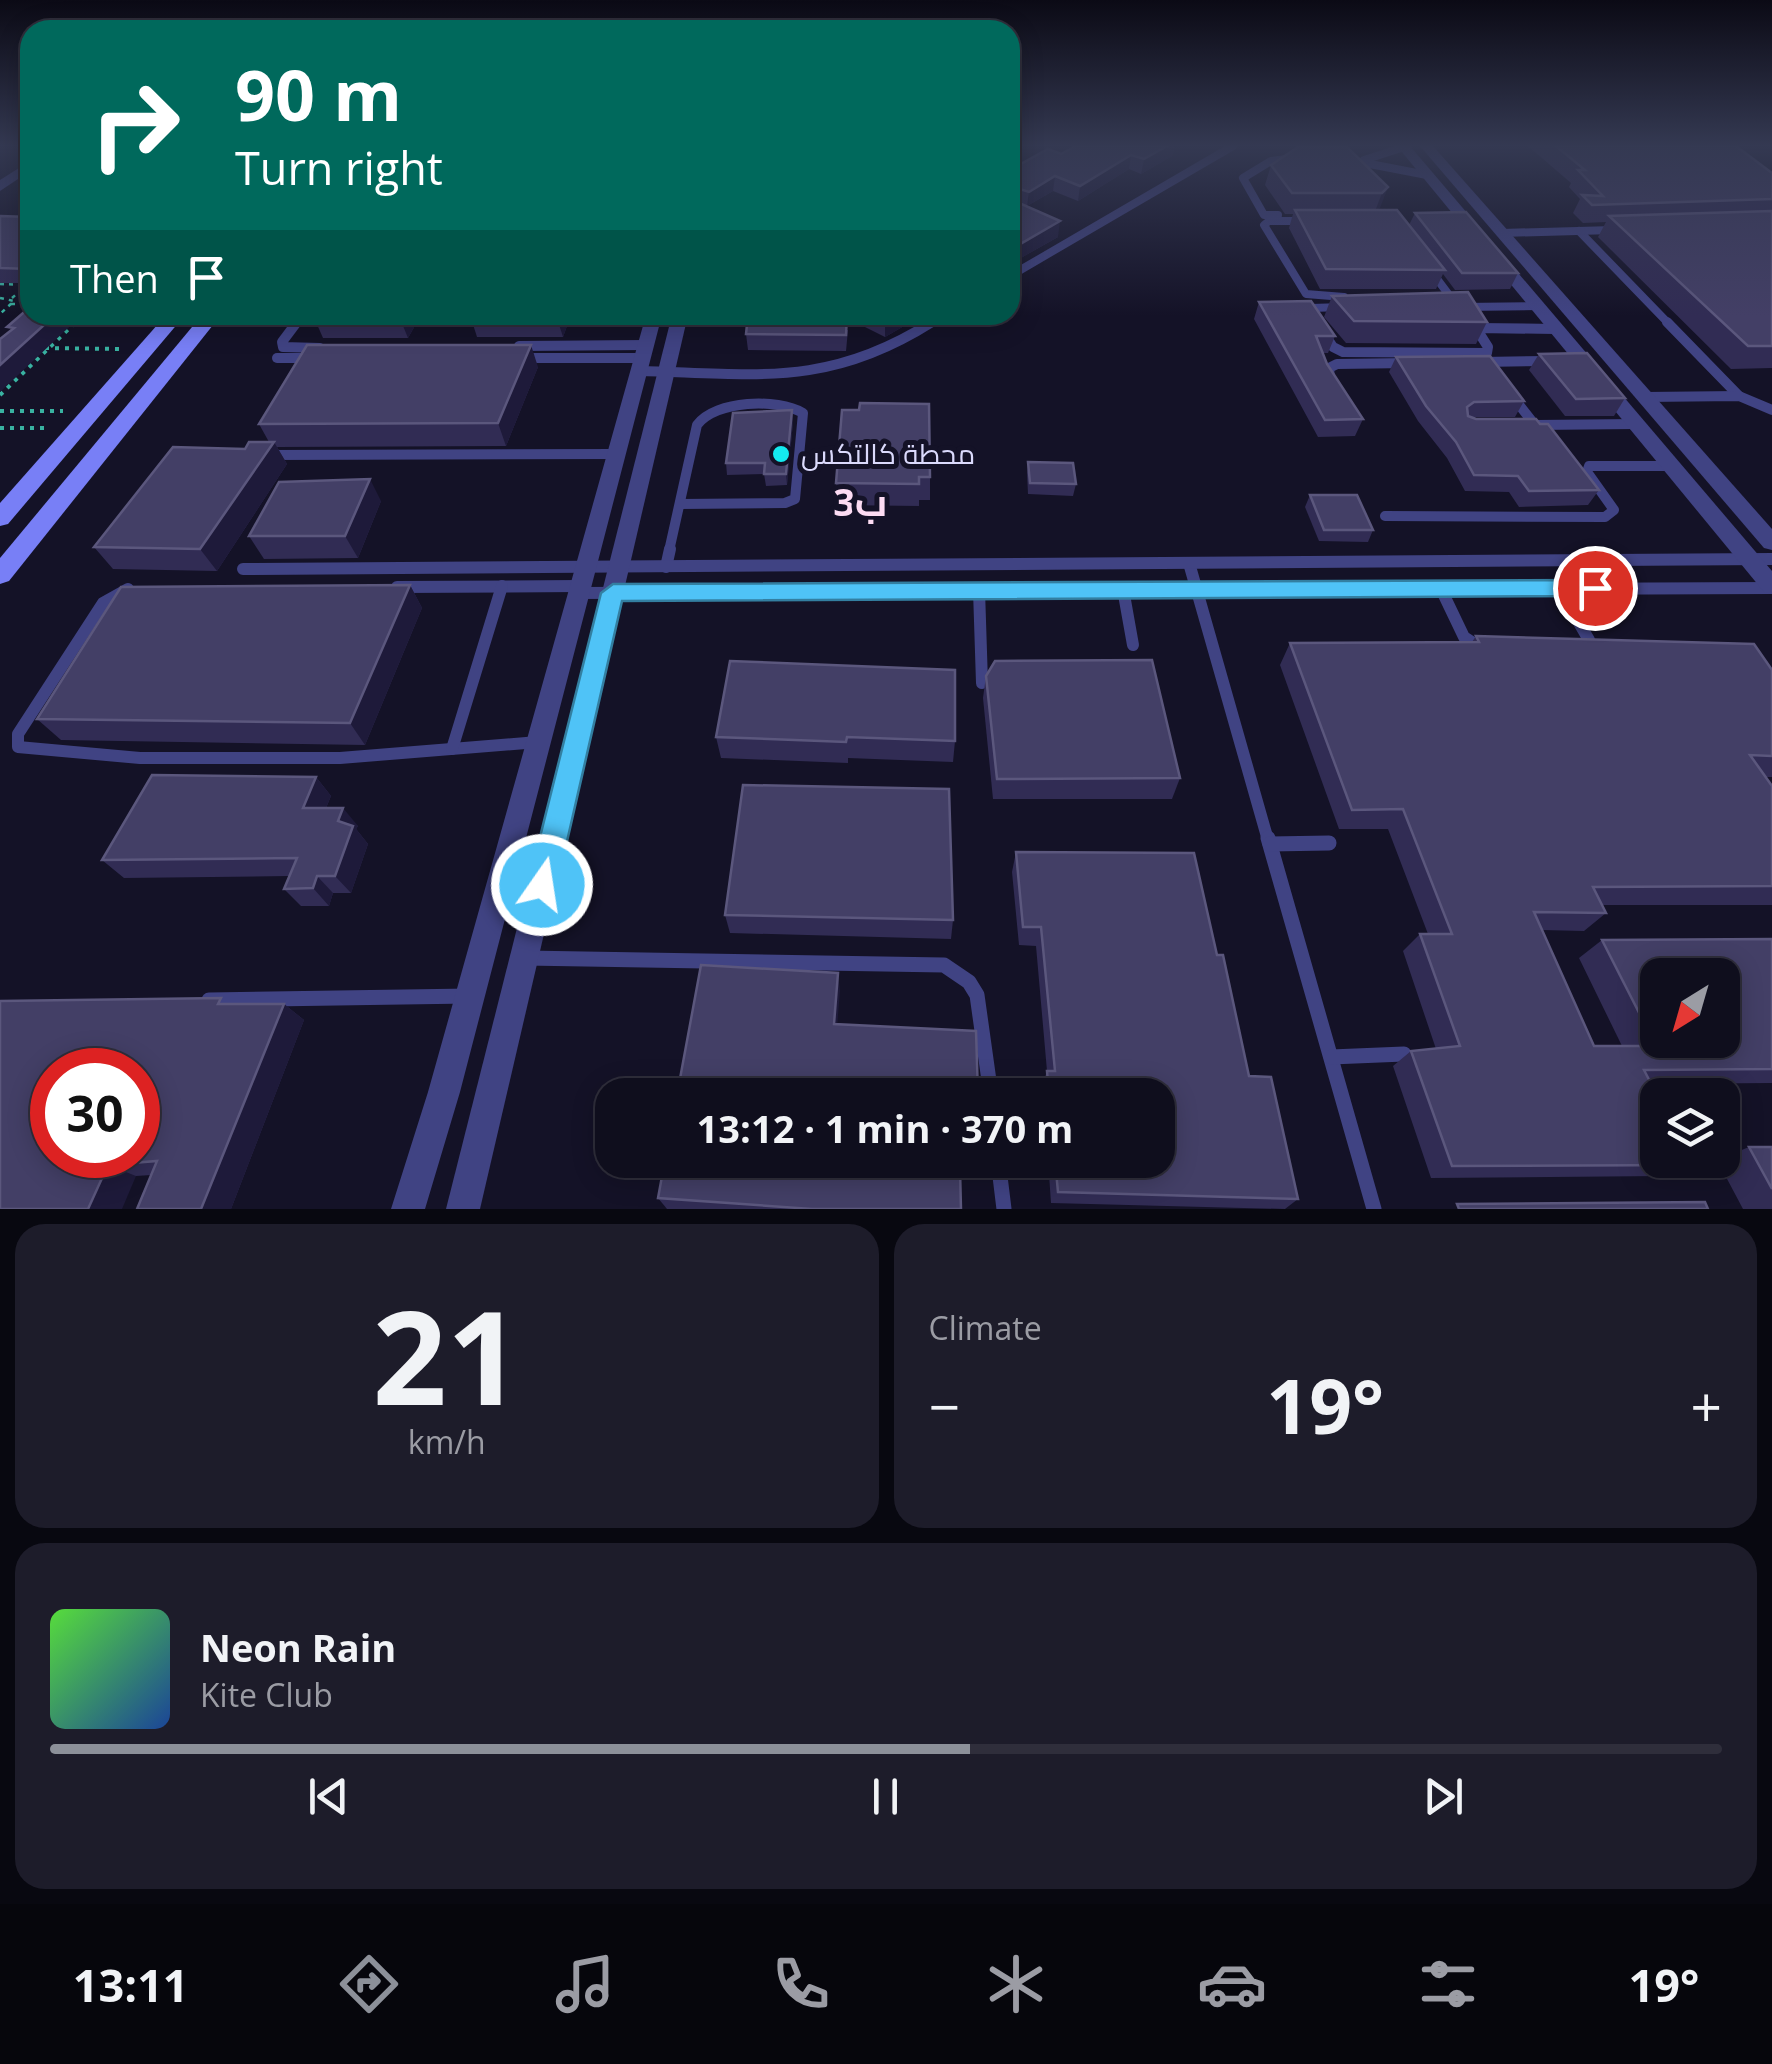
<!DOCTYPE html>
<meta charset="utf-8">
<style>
:root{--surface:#0f0e1d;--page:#1d1c2a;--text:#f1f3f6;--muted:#9b9ca4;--line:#2f2e3b;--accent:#8c9099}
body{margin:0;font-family:"Open Sans",Cairo,sans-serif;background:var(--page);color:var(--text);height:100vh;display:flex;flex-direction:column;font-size:38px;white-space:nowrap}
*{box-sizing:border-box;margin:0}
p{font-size:32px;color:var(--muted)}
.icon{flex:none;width:55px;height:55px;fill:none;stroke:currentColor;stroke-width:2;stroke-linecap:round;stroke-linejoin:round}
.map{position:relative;height:1209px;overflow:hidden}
.side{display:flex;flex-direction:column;gap:15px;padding:15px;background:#080810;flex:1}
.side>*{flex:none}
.top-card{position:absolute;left:20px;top:20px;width:1000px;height:305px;border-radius:30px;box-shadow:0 5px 25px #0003,0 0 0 2px var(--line);background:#00695c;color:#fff;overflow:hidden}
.needle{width:65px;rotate:217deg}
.buttons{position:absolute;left:1640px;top:958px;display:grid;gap:20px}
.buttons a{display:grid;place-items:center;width:100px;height:100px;border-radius:20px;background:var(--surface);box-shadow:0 5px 25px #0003,0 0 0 2px var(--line);font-size:50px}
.speed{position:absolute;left:30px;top:1048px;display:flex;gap:20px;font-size:50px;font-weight:700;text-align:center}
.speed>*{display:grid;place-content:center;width:130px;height:130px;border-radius:50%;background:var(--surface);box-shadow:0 5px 25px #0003,0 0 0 2px var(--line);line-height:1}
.speed .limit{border:15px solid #d22;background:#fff;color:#111}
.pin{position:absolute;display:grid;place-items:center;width:85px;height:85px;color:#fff;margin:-42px;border:5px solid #fff;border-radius:50%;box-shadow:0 2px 10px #0007}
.me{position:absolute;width:110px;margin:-55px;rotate:13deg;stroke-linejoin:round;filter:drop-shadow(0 0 8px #0008)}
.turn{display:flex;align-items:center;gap:35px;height:210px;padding:0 50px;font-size:45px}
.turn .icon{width:130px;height:130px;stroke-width:2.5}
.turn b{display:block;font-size:70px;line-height:85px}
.then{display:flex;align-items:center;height:95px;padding:0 50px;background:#0003;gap:20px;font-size:38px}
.big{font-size:75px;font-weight:700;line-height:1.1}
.side .widget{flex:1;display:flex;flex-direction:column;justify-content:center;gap:15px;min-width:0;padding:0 35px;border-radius:30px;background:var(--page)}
.side .dial{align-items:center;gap:0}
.dial b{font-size:130px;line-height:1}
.song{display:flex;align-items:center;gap:30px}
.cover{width:120px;height:120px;border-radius:15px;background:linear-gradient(135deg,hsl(110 70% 55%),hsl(220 70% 35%))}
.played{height:10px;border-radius:5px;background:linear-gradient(90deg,var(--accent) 55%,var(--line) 55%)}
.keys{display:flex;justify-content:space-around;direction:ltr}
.heat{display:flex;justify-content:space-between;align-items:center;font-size:55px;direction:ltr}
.side .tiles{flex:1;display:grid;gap:15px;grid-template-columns:1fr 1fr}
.widget:last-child{grid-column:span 2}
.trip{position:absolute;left:595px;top:1078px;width:580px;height:100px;border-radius:30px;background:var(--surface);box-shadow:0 5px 25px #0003,0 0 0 2px var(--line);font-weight:700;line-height:100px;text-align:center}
.tabs{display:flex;height:160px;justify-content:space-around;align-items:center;background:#06060c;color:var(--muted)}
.tabs .icon{width:70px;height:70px}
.tabs .active{color:var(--accent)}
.tabs b{font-size:45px;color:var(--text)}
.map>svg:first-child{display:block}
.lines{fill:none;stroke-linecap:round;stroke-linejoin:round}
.path-far1{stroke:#39b2a1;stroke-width:2.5;stroke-dasharray:4 5;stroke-linecap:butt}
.path{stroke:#39b2a1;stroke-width:4;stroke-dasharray:4 6;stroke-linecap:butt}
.lane-far3{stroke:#404383;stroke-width:8}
.lane-far2{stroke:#404383;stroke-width:10}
.lane-far1{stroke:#404383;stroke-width:12}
.lane{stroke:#404383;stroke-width:15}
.street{fill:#404383;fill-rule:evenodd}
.secondary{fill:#787ff6;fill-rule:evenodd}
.wall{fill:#312c54}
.shaded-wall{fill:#1e1a3a}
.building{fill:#433f66;stroke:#5b577d;stroke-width:2.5;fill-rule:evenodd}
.route{fill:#4fc3f7;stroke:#337fa1;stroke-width:2.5}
.poi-dot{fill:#14eaef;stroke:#141227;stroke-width:4}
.labels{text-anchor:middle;stroke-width:10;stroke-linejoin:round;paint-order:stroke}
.poi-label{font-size:28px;fill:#dbdafc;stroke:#141227;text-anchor:start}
.district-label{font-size:38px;font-weight:bold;fill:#fddcf3;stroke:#141227}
</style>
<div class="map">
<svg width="1772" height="1209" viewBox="0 0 1772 1209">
<rect width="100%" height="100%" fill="#141227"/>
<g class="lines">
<g class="path-far1">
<polyline points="0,284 30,285"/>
<polyline points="0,298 14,301 0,314"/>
<polyline points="12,298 27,285"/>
<polyline points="11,304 30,304"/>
<polyline points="74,325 84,315"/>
</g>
<g class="path">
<polyline points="45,348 120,349"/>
<polyline points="0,395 76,322"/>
<polyline points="0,411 63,411"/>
<polyline points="0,428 49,428"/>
</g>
<g class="lane-far3">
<polyline points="1349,160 1427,175"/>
<polyline points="1364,160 1404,147"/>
<polyline points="1278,215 1264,215 1243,178 1271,161 1295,158"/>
<polyline points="1304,221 1269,221 1264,225 1306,294 1344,297"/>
<polyline points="1579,231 1670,325"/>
<polyline points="1502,233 1613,230"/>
<polyline points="1431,271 1449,295 1438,297"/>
<polyline points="1010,276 1233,146"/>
<polyline points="1462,307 1537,306"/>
<polyline points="1313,316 1311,308 1343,307"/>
<polyline points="295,325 303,315"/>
<polyline points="928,325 944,315"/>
</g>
<g class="lane-far2">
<polyline points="297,322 282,342 283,347 320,348"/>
<polyline points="1667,322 1739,396"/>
<polyline points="1323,332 1333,347 1343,352 1487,353 1488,347 1476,328 1556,329"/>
<polyline points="519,346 646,345"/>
<polyline points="277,358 313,358"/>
<polyline points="522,358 642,358"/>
<polyline points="1482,362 1549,361"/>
<path d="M639,371C756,374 828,388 932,322"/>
<polyline points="1330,379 1329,368 1337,364 1409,363"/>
<polyline points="1513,397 1535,425"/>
<polyline points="1645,397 1739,396 1772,410"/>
<polyline points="1535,425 1636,424"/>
<polyline points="270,455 616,454"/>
<polyline points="1385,516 1605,517 1614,510 1587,472 1589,466 1672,466"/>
<path d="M669,551L697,425C716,400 777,398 803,413L795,499L785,503L680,504"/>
</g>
<g class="lane-far1">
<polyline points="1189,563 1268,840"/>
<polyline points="666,567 670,549"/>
<polyline points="243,569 1772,559"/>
<polyline points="397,587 580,586"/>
<polyline points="1559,588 1589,640 1582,647"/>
<polyline points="128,589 103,603 18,734 18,747 140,758 340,758 538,742"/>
<polyline points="1123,589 1133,645"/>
<polyline points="1441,589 1464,637 1478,646"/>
<polyline points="979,590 982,683"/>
<polyline points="578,593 1772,588"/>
<polyline points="452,749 502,586"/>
</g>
<g class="lane">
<polyline points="1268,838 1374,1209"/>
<polyline points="1270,844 1329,843"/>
<polyline points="525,958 944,965 969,982 977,995 991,1095"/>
<polyline points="209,1000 470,996"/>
<polyline points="1331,1057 1404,1054"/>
<polyline points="998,1160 1004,1209"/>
</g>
<g class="street">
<polygon points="1397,146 1410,146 1772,571 1772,594 1764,592"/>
<polygon points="1420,146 1433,146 1772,529 1772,550 1764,548"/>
<polygon points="30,161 30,171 0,191 0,180"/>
<polygon points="646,315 662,315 460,1092 425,1209 391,1209 428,1092"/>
<polygon points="672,315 688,315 480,1209 446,1209"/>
</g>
<g class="secondary">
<polygon points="166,315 185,315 8,524 0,526 0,503"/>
<polygon points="202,315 221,315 9,581 0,584 0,558"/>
</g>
</g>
<g class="wall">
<polygon points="1076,146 1175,146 1172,156 1141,174 1129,169 1078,201 1053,191 1027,206 1058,237 1010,264 1010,170 1061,154"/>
<polygon points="1528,146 1736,146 1772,173 1772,368 1731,369 1598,237 1606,222 1583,223 1573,213 1580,199 1569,187 1571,183"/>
<polygon points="1271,165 1388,187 1378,210 1409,225 1415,213 1518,273 1510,289 1455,290 1443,274 1436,289 1320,289 1289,228 1293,214 1285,214 1265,185"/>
<polygon points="0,216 30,217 30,283 0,283"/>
<polygon points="1332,296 1487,322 1476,344 1346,343 1324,317"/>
<polygon points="1259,302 1335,336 1328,353 1323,353 1327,364 1363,419 1355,436 1318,437 1254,319"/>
<polygon points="313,315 421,315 408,338 323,338"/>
<polygon points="470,315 571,315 563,337 477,337"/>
<polygon points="861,315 923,315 885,337 861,325"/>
<polygon points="848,330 846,351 748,350 746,334"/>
<polygon points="1539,354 1625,398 1614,416 1565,416 1529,370"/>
<polygon points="1396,357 1524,401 1515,417 1472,417 1599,490 1588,505 1519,507 1509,492 1465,491 1447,458 1418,421 1389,372"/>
<polygon points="538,367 506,446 277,447 287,464 217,571 113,569 94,547 245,449 269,442 259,424"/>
<polygon points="792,410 793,422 787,485 766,486 764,474 727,475 726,463"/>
<polygon points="1028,462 1076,484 1073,496 1028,494 1027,473"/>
<polygon points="930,477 930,500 919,500 919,506 838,505 836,483"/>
<polygon points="1310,495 1373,530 1368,542 1319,541 1305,507"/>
<polygon points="381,501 358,558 264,559 249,536"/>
<polygon points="410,585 422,608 365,745 61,740 37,719"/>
<polygon points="1476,636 1772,670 1772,777 1765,777 1772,786 1772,905 1602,905 1606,913 1584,931 1542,930 1594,1046 1622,1046 1579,958 1602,940 1772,939 1772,1083 1651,1084 1691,1165 1662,1176 1431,1178 1393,1066 1411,1051 1436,1049 1403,951 1420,934 1428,934 1388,829 1339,829 1280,665 1290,643 1472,642"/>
<polygon points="955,670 955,741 953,762 848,758 848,763 721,758 716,737"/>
<polygon points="986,676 1180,778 1172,799 993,799 983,698"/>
<polygon points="316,777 331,796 326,808 358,826 356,829 368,844 351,893 333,893 329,906 301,906 284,889 289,876 124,878 102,860"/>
<polygon points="1016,852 1217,955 1249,1076 1298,1199 1285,1209 1051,1203 1048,1160 1158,1160 1158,1095 1042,1095 1042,1086 1047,1071 1036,946 1019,945 1012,872"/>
<polygon points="725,915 953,920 951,939 730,933"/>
<polygon points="284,1004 304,1020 231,1209 137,1209 151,1175 136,1176 0,1209"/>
<polygon points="1749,1147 1772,1147 1772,1209 1743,1209 1717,1160 1722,1160 1722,1158"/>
<polygon points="658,1198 961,1209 667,1209"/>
</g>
<g class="shaded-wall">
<polygon points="1167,146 1175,146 1172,156 1141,174 1144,159"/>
<polygon points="1131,155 1129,169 1078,201 1080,186"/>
<polygon points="1055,176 1053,191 1027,206 1029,192"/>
<polygon points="1388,187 1380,208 1374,214 1382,193"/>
<polygon points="1060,221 1058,237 1010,264 1010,250"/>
<polygon points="55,315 82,315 0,392 0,365"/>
<polygon points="399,315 421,315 408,338 399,316"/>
<polygon points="556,315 571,315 563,337"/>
<polygon points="895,315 923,315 885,337 885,321"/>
<polygon points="531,345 538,367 506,446 498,423"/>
<polygon points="792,410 793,422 787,485 786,474"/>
<polygon points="274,442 287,464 217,571 200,549"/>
<polygon points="370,479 381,501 358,558 345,536"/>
<polygon points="410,585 422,608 365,745 350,723"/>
<polygon points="316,777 331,796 318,827 303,808"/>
<polygon points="343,808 358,826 356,829 368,844 351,893 335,876 338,821"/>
<polygon points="317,876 333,893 329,906 313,888"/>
<polygon points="838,973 840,991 836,1040 834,1024"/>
<polygon points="284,1004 304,1020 231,1209 201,1209"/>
<polygon points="108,1165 136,1176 122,1209 88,1209"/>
</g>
<g class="building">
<polygon points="1076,146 1167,146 1144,159 1131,155 1080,186 1055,176 1029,192 1010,186 1010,170 1048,149 1061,154"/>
<polygon points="1556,146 1736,146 1772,173 1772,199 1592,205 1582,195 1603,196 1578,170 1585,170"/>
<polygon points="1298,147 1347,147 1388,187 1382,193 1292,193 1271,165"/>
<polygon points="1010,199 1060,221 1010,250"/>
<polygon points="1295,210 1397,210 1445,270 1326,269"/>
<polygon points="1772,211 1772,346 1748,346 1609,216"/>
<polygon points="1466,212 1518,273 1462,273 1415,213"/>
<polygon points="0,216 30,217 30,269 0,268"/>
<polygon points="1468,292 1487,322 1354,321 1332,296"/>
<polygon points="1311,301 1335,336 1316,336 1327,364 1363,419 1325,420 1259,302"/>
<polygon points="30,307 30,315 55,315 0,365 0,339 14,328 7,327"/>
<polygon points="313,315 399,315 312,316"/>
<polygon points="748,315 847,315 846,335 746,334"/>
<polygon points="874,315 895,315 885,321"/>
<polygon points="307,345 531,345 498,423 259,424"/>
<polygon points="1587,353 1625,398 1576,399 1539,354"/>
<polygon points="1490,356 1524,401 1474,402 1467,407 1468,416 1476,419 1536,419 1540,424 1548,424 1599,490 1529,491 1518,476 1474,475 1456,442 1426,406 1396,357"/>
<polygon points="860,403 929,404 930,477 919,477 919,484 836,483 842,410 859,410"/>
<polygon points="792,410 786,474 764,474 765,463 726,463 733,413"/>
<polygon points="249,442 274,442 200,549 94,547 173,447 245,449"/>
<polygon points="1028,462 1073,463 1076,484 1030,483"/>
<polygon points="370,479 345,536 249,536 279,482"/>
<polygon points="1310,495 1357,495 1373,530 1324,530"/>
<polygon points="410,585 350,723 37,719 121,587"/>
<path d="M1476,636L1754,644L1772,670V756L1750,755L1772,786V886L1593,887L1606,913L1534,912L1594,1046H1656L1602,940L1772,939V1069L1644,1070L1658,1097V1160H1689L1691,1165L1452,1166L1411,1051L1460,1046L1420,934H1452L1403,809L1352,810L1290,643L1479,642ZM1658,975H1722V1040H1658Z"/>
<polygon points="1152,660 1180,778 997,779 986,676 995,661"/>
<polygon points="730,661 955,670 955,741 847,737 846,742 716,737"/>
<polygon points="152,775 316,777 303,808 343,808 338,821 353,826 335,876 317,876 313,888 284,889 297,858 102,860"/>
<polygon points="743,785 949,789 953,920 725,915"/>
<polygon points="1016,852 1194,853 1217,955 1223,955 1249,1076 1271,1077 1298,1199 1058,1192 1055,1160 1158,1160 1158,1095 1049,1095 1047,1071 1055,1071 1041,927 1023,927"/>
<polygon points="701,965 838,973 834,1024 976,1031 978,1095 677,1095"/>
<path d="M221,998L218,1004H284L201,1209H137L157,1161L108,1165L88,1209H0V1001ZM52,1070H138V1155H52Z"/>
<polygon points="1749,1147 1772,1147 1772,1189"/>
<polygon points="665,1160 945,1160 960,1169 961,1209 812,1209 658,1198"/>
<polygon points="1705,1202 1708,1209 1459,1209 1457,1204"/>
</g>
<linearGradient id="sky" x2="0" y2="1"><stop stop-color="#0b0a15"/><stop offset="0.46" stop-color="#343952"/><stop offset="1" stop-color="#343952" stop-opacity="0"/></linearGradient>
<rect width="1772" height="316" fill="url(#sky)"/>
<polygon class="route" points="1595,580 1606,588 1595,596 622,601 557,885 552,895 542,899 532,895 528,885 601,593 613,584"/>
<circle class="poi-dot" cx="781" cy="454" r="10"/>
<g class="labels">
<g class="poi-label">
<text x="801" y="464">محطة كالتكس</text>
</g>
<g class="district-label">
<text x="860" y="516">ب3</text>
</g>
</g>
</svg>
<div class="buttons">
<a><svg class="needle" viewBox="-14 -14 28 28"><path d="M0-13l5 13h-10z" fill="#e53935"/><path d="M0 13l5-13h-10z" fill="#9b9ca4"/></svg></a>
<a><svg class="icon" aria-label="layers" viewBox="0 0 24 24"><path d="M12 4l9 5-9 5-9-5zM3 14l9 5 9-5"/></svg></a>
</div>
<div class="speed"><div class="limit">30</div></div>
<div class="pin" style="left:1595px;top:588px;background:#d93025"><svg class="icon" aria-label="arrive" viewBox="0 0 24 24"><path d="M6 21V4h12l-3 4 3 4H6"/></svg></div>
<svg class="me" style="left:542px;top:885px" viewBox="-20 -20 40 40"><circle r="17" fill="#4fc3f7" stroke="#fff" stroke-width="3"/><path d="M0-11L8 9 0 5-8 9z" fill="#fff"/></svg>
<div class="trip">13:12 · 1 min · 370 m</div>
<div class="top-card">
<div class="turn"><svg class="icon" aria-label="right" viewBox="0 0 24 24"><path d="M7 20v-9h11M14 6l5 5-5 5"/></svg><div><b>90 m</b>Turn right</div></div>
<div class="then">Then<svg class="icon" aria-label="arrive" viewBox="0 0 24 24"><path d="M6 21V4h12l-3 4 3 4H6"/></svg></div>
</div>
</div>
<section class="side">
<div class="tiles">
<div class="widget dial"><b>21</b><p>km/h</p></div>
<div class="widget"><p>Climate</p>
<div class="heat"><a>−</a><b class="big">19°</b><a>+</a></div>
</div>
<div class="widget">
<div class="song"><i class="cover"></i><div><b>Neon Rain</b><p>Kite Club</p></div></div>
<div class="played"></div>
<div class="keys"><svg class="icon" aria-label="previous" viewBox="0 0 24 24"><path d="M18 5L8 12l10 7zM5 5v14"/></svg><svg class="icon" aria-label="pause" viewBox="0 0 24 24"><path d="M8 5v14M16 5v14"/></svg><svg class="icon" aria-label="next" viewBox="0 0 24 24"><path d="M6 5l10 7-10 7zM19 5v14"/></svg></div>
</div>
</div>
</section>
<nav class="tabs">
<b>13:11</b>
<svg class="icon active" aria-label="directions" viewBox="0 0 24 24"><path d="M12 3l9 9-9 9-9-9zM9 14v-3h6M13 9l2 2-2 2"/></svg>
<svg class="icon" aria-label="music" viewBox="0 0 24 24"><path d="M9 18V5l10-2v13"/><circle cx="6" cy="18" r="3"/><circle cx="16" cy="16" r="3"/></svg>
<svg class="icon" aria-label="phone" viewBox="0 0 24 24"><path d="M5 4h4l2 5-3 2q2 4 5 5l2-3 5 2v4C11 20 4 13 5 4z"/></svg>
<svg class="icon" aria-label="climate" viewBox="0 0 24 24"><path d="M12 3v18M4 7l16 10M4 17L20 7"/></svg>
<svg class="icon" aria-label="car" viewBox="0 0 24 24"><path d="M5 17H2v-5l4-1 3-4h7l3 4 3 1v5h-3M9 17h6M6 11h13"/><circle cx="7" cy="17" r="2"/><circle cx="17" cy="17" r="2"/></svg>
<svg class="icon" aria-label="filters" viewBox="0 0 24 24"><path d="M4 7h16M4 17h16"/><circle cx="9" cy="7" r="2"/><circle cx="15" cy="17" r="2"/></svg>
<b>19°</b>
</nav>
